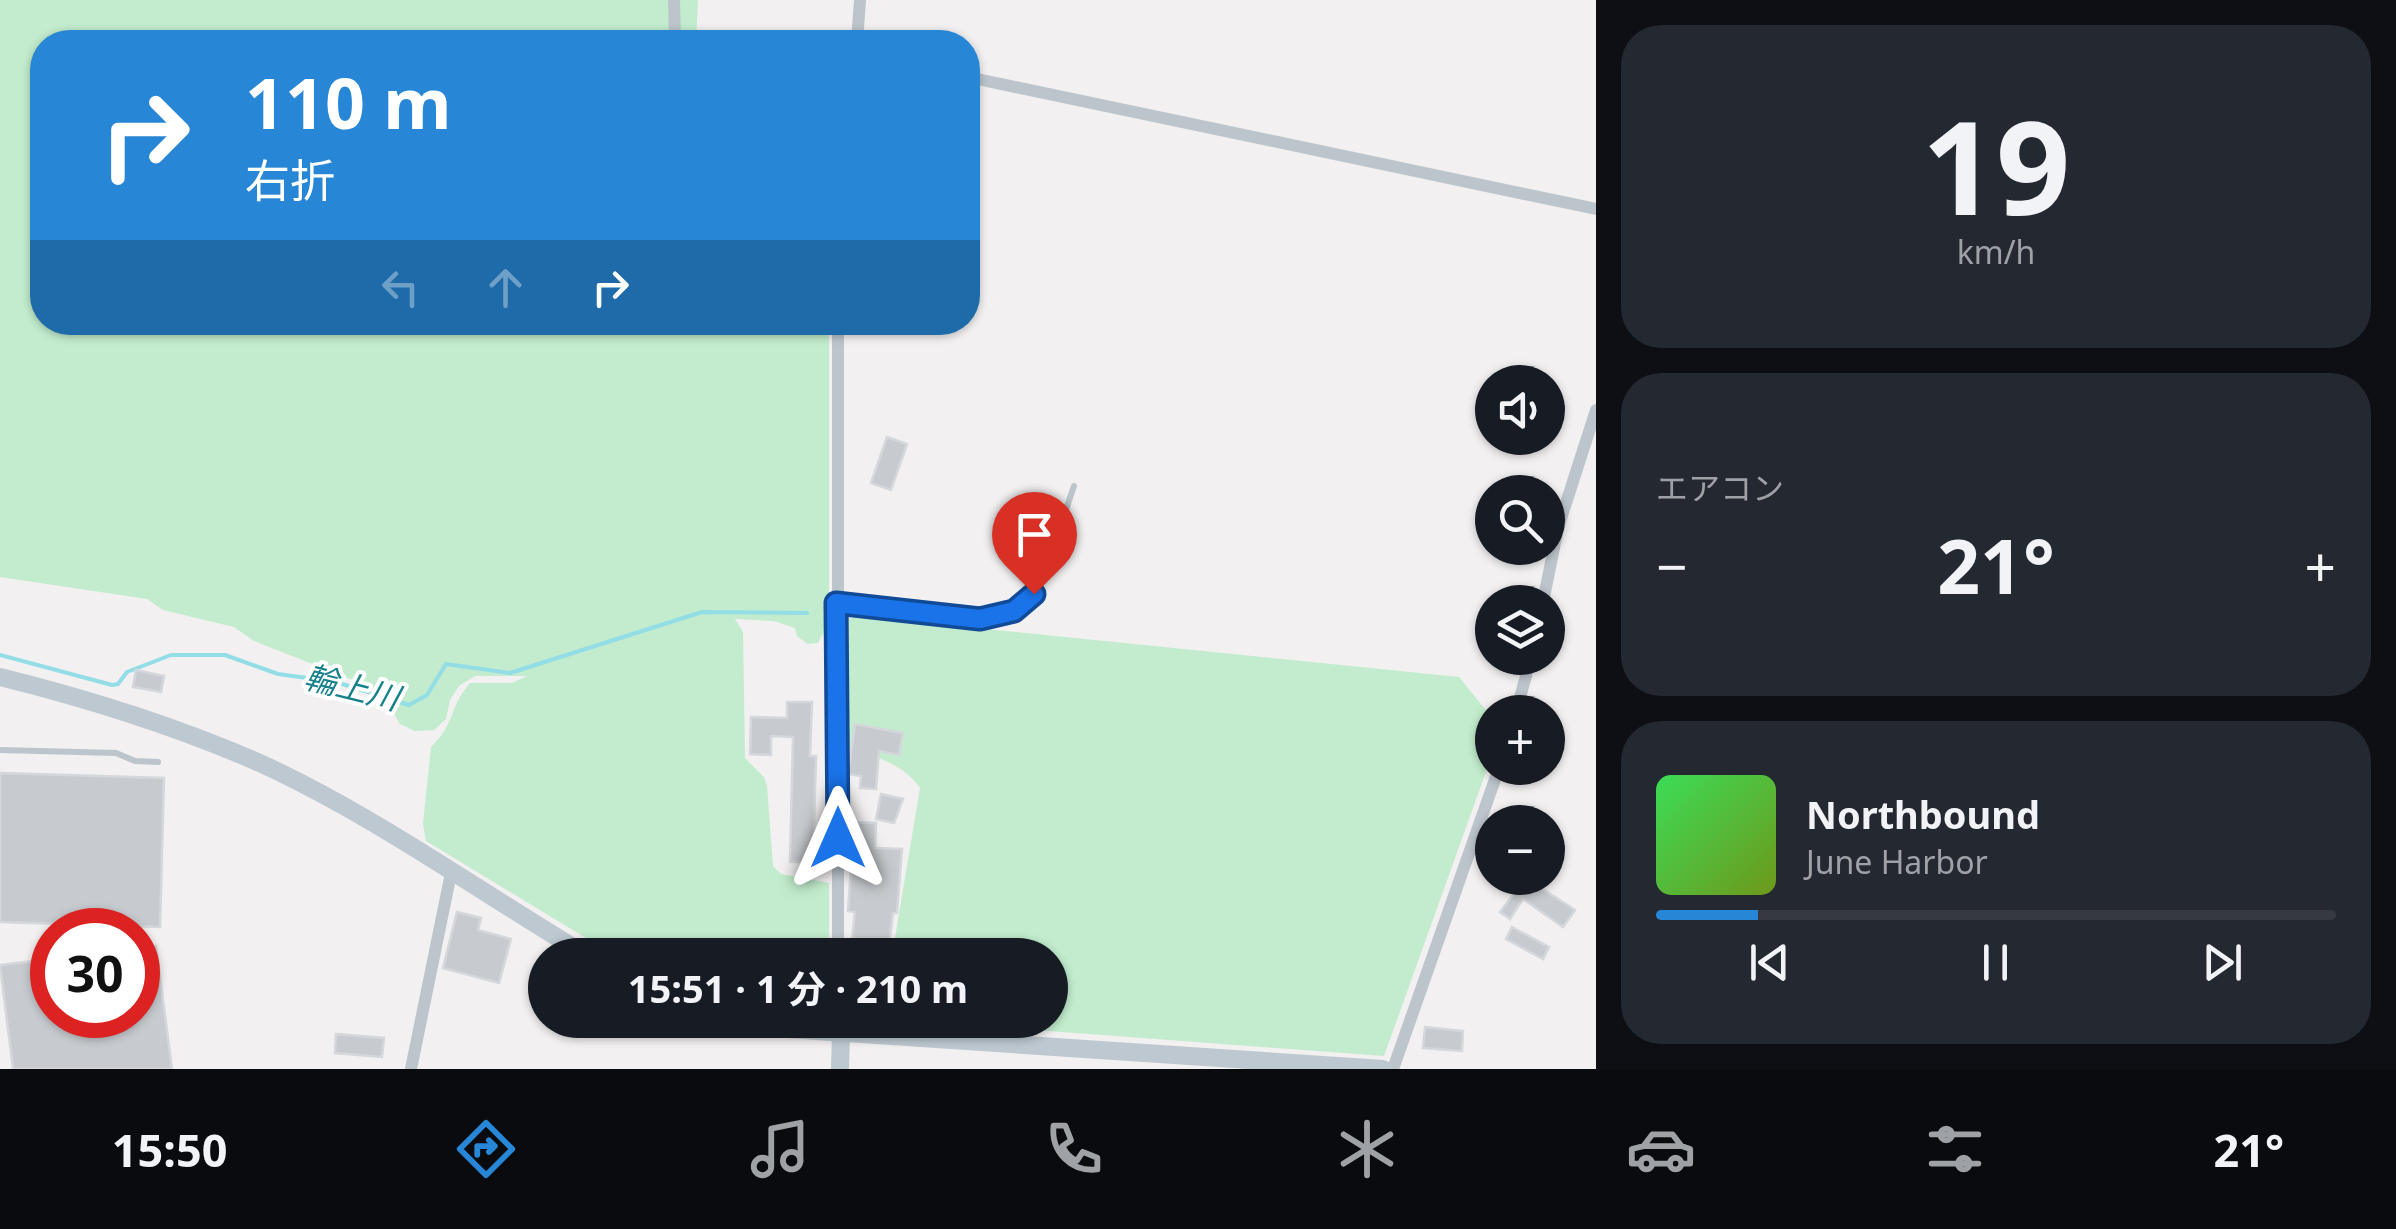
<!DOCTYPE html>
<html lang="ja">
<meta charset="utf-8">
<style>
:root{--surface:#171b24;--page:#242831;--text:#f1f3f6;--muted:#9ea1a6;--line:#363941;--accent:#2786d5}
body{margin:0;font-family:"Noto Sans","Noto Sans JP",sans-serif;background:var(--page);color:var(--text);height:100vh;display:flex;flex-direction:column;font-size:38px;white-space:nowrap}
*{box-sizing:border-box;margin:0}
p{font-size:32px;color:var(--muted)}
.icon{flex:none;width:55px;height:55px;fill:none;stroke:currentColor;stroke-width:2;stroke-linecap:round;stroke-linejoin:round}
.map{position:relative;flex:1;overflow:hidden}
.side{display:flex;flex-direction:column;gap:25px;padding:25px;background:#0d0f14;width:800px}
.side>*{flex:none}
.guide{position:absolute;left:30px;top:30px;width:950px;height:305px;border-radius:40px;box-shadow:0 2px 8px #0004;background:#2786d5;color:#fff;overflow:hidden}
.fabs{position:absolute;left:1475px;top:365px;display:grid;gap:20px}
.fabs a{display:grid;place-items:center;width:90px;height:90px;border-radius:50%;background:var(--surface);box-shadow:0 2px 8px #0004;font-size:50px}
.speed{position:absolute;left:30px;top:908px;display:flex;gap:20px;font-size:50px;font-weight:700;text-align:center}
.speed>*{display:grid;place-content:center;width:130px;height:130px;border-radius:50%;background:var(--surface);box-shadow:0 2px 8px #0004;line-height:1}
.speed .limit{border:15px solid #d22;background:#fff;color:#111}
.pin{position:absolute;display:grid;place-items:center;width:85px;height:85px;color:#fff;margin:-102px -42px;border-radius:50% 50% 50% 0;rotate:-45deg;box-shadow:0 0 10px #0007}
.pin .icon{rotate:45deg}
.me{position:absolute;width:110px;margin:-55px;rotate:0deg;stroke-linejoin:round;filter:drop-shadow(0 0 8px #0008)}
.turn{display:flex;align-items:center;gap:35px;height:210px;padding:0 50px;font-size:45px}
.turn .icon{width:130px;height:130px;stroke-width:2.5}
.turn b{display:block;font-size:70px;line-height:85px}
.lanes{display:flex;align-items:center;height:95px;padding:0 50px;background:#0003;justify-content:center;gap:50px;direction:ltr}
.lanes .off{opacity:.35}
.big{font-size:75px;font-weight:700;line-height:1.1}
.side .card{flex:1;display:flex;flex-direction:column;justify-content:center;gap:15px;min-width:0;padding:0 35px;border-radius:40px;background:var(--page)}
.side .dial{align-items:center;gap:0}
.dial b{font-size:130px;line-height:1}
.song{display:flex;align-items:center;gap:30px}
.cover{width:120px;height:120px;border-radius:15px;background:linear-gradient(135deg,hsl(130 70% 55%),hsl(80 70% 35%))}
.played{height:10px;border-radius:5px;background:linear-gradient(90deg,var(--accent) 15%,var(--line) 15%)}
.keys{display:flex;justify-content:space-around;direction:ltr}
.heat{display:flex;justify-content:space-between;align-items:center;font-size:55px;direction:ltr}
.trip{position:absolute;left:528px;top:938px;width:540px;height:100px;border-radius:50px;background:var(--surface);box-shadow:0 2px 8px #0004;font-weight:700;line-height:100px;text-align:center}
.dock{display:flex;height:160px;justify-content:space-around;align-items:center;background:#090b0e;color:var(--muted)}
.dock .icon{width:70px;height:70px}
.dock .selected{color:var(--accent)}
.dock b{font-size:45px;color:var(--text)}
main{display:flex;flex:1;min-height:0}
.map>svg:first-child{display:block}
.green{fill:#c2eccd}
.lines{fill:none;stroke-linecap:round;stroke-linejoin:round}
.stream{stroke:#92dde6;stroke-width:4}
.building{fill:#c7cbcf;stroke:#d4d7db;stroke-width:2.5}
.lane{stroke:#bcc5cb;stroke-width:6}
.street{stroke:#bcc5cb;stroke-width:12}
.secondary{stroke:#bdc8d0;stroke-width:18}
.route-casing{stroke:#114b97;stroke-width:25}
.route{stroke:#1a73e8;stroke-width:18}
.labels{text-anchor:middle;stroke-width:8;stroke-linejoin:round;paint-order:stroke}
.water-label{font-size:32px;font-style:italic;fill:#16808b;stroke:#fff}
</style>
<main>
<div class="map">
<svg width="1596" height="1069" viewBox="0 0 1596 1069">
<rect width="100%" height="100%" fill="#f2f0f0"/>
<g class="green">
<path d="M0,0H698L696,42H42V322L829,323V621L818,643L808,644L797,636L795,628L774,621L735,619L743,632L745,758L764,777L767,786L773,866L781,874L829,883V955H614L426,841L423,824L431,747C456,723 448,709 470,683H512L527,676H475L459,686L450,700L446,719L434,730L415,731L400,724L381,691L254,641L234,627L163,610L147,599L0,577Z"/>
<path d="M858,616L1459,677L1485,709H1499L1500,712H1492V755L1384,1056L902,1020H1050V955H850V952L893,950L920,788C901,761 872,756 842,746L843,627L847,619Z"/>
</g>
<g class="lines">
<polyline class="stream" points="0,655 112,685 118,684 127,672 171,655 225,655 278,674 336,682 409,705 427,695 446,664 510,673 702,612 807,613"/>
</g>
<g class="building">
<polygon points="887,437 907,444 891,490 871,483"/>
<polygon points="136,670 164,676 161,692 133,687"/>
<polygon points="787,702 812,702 810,756 816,756 813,862 790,862 793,737 771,736 771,755 750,754 751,717 787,718"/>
<polygon points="855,724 903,733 899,755 879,751 876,789 860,788 861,776 848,774"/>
<polygon points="0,773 164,778 160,927 0,922"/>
<polygon points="881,794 903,799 894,823 876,819"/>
<polygon points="848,822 876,823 875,848 902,849 897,913 893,913 889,945 852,940 855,912 848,911 853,840 848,840"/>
<polygon points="1526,878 1575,910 1563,927 1523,899 1510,919 1500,912"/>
<polygon points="457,912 481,918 478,930 511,939 499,983 443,968"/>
<polygon points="1512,927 1549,947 1543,959 1506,939"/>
<polygon points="156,946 172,1069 13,1069 0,965 52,959 52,1015 138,1015 138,949"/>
<polygon points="1425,1027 1463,1031 1462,1051 1423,1048"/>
<polygon points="336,1034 384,1038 382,1057 335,1053"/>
</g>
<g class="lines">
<g class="lane">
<path d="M839,603C886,608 1001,637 1034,595C1045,580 1066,508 1074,486"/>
<polyline points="0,750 116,753 135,761 158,762"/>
</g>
<g class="street">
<polyline points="674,0 675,42"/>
<polyline points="857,42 860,0"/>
<polyline points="968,77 1596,209"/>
<polyline points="838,322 838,955"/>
<polyline points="1543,602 1558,528 1596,410"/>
<polyline points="1516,712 1531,658"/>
<polyline points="411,1069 451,873"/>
<polyline points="1393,1069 1499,768"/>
</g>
<g class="secondary">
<path d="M0,677C89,699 178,727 262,764C375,816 479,891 586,955"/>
<polyline points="729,1020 787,1029 1383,1069"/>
<polyline points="840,1069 841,1033"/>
</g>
</g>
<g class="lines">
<defs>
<polyline id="route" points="838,838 836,603 980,619 1014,611 1034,594"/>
</defs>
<use href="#route" class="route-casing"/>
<use href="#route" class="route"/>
</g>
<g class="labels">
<g class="water-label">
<text transform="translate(352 688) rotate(14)" y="11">輪上川</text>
</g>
</g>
</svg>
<div class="fabs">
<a><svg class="icon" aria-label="sound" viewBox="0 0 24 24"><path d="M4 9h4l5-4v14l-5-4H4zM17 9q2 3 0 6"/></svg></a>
<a><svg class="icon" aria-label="search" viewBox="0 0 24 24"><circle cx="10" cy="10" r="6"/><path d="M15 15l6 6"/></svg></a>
<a><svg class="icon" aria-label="layers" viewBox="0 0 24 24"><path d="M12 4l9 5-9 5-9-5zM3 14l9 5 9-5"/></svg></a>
<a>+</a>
<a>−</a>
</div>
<div class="speed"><div class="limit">30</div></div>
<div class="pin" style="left:1034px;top:594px;background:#d93025"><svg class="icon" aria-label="arrive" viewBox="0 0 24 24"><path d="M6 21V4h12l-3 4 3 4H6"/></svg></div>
<svg class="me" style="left:838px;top:838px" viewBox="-20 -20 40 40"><path d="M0-17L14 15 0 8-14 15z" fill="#1a73e8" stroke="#fff" stroke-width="4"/></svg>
<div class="trip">15:51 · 1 分 · 210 m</div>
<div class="guide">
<div class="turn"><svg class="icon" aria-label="right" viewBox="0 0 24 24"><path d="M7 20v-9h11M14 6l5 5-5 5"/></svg><div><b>110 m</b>右折</div></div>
<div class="lanes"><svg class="icon off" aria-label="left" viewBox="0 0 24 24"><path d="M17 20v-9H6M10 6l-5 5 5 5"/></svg><svg class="icon off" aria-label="ahead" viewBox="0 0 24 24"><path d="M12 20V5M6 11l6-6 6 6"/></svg><svg class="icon" aria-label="right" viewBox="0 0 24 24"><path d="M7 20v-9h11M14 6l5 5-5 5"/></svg></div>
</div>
</div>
<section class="side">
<div class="card dial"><b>19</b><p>km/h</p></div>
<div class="card"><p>エアコン</p>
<div class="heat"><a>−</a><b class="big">21°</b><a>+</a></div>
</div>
<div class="card">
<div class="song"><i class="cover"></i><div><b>Northbound</b><p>June Harbor</p></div></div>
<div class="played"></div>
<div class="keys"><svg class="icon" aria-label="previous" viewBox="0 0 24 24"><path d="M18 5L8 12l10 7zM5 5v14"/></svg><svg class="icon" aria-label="pause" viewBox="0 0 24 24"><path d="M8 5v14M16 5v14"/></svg><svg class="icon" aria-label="next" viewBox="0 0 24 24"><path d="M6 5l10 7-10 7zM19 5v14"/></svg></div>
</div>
</section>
</main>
<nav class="dock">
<b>15:50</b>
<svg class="icon selected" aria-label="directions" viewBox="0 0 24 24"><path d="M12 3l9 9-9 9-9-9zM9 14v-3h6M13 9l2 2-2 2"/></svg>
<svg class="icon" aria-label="music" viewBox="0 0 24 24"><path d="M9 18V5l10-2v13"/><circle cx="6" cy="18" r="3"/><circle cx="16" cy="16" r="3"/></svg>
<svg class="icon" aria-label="phone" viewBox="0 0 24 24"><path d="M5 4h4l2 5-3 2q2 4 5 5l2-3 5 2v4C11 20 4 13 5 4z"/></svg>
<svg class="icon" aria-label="climate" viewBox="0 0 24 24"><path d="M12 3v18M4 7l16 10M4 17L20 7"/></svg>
<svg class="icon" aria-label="car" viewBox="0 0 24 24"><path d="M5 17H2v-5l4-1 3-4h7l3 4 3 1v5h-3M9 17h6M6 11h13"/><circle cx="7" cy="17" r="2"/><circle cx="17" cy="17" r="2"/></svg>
<svg class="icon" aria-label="filters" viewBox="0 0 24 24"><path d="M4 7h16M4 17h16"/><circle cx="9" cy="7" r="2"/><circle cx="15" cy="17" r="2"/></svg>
<b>21°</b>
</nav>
